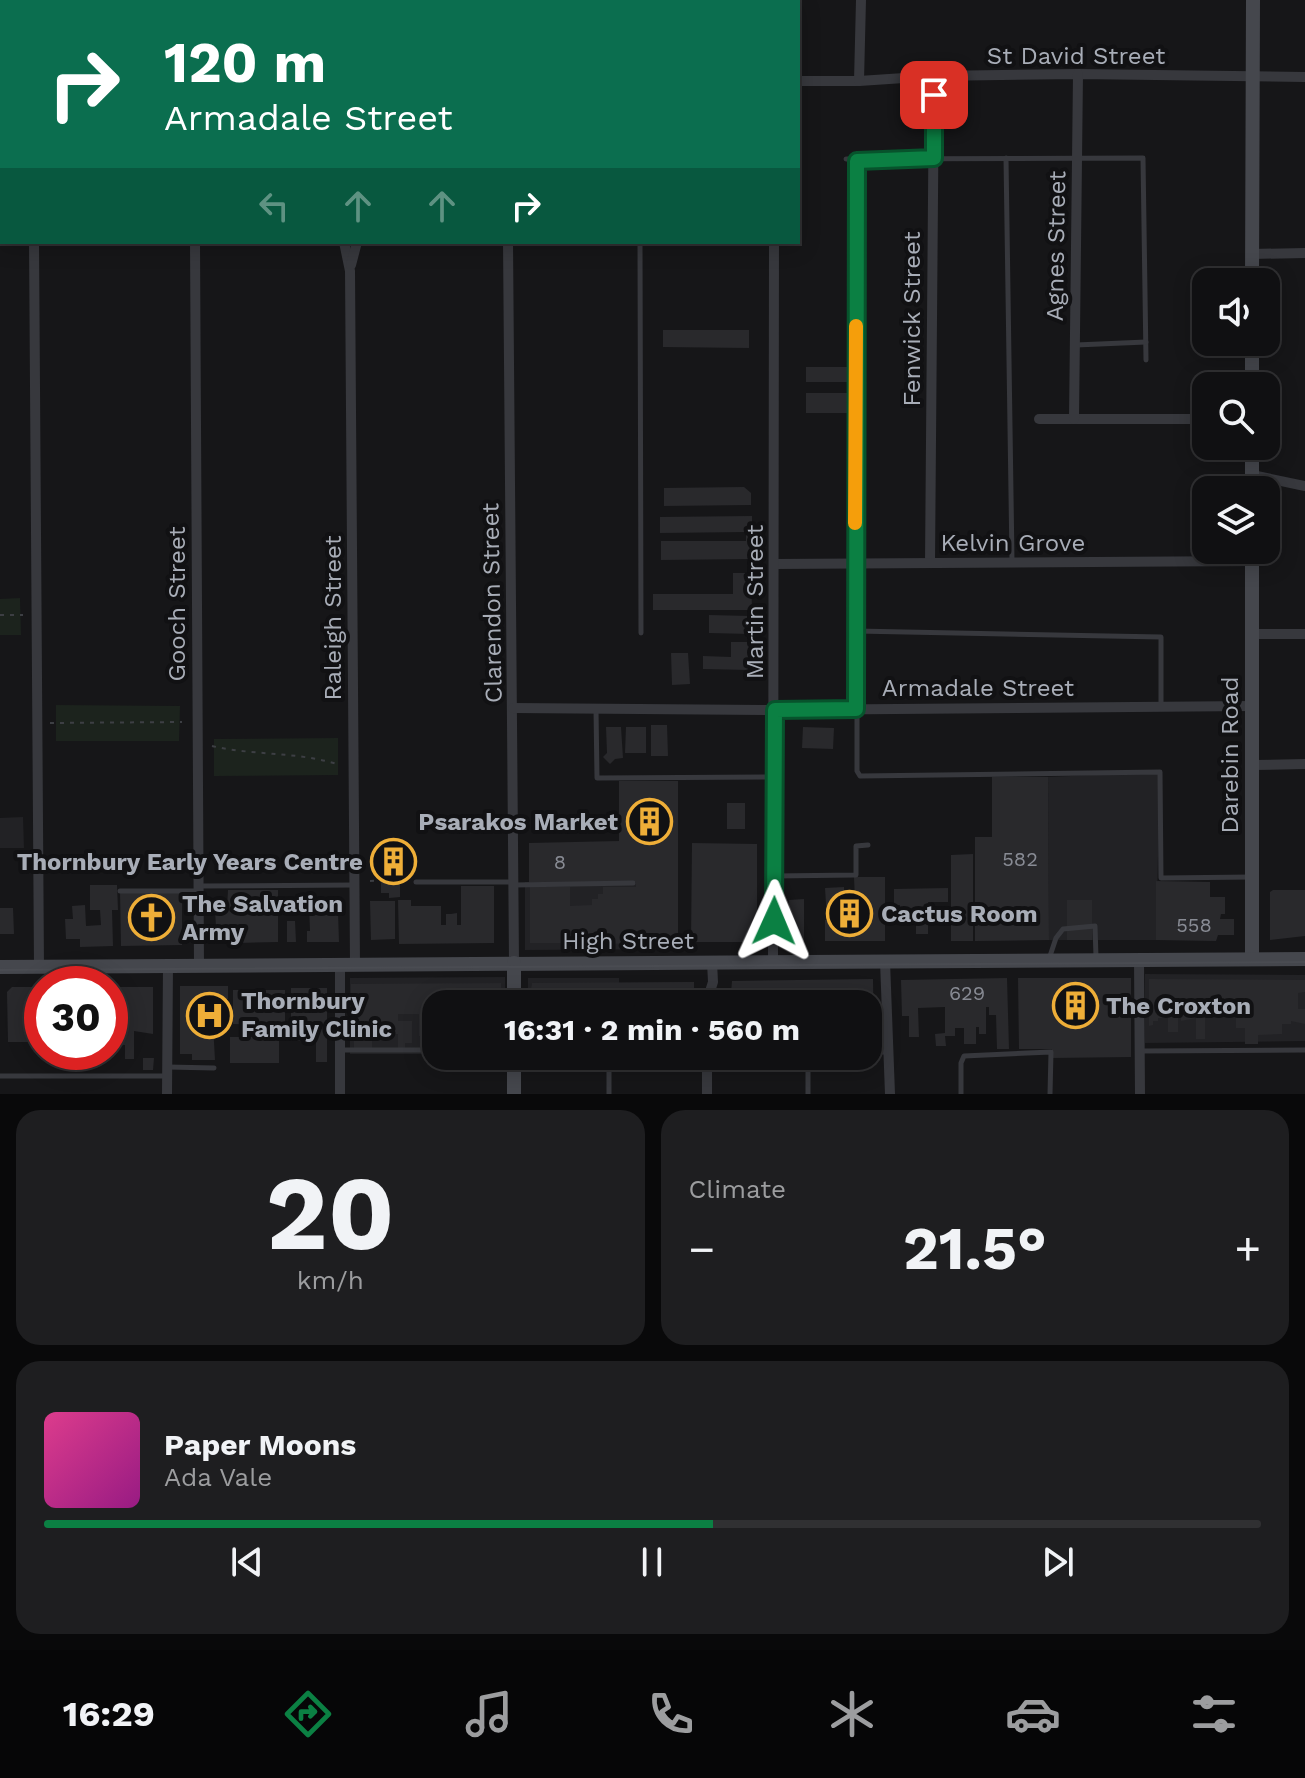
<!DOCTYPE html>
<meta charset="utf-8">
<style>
:root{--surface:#101012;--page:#1e1e20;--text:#f1f3f6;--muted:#9c9d9f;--line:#303032;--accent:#0b8043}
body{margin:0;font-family:"Work Sans",sans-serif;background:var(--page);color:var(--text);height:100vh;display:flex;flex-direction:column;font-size:30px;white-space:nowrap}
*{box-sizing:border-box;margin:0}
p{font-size:26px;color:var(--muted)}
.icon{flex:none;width:44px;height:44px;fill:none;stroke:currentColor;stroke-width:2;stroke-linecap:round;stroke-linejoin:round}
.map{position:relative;height:1094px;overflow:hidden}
.panel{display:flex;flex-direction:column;gap:16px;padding:16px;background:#09090a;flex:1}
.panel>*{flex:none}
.top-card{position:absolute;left:0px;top:0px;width:800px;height:244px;box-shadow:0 4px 20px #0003,0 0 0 2px var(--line);background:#0b6e4f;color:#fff;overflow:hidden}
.buttons{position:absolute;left:1192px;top:268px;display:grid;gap:16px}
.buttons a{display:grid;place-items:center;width:88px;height:88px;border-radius:16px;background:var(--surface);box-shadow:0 4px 20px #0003,0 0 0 2px var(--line);font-size:40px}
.speed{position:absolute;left:24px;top:966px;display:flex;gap:16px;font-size:40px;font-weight:700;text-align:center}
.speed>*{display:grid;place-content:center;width:104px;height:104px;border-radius:50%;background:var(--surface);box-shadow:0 4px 20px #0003,0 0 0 2px var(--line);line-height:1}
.speed .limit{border:12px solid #d22;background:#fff;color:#111}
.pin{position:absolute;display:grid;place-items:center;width:68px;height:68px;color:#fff;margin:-34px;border-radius:16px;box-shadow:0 4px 12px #0006}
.me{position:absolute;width:88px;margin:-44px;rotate:1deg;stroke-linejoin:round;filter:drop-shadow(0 0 6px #0008)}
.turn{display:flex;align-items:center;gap:28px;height:168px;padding:0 32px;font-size:36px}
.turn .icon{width:104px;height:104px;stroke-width:2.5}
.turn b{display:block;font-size:56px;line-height:68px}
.lanes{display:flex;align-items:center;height:76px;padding:0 32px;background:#0003;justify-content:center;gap:40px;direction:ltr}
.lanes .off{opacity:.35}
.big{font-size:60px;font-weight:700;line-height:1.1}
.panel .card{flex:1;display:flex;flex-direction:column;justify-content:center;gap:12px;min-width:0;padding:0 28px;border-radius:24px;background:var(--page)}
.panel .dial{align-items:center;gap:0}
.dial b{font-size:104px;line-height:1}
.song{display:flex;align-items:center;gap:24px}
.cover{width:96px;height:96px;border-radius:12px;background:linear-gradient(135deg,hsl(330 70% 55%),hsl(310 70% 35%))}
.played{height:8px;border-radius:4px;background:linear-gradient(90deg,var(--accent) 55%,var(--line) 55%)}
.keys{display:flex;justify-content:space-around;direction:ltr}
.heat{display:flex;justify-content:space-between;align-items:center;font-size:44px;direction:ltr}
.panel .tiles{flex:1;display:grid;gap:16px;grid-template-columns:1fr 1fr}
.card:last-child{grid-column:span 2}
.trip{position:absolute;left:422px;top:990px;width:460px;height:80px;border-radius:24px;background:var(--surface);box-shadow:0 4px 20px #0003,0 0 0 2px var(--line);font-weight:700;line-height:80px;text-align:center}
.menu{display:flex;height:128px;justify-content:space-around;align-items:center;background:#060607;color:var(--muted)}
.menu .icon{width:56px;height:56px}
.menu .active{color:var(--accent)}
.menu b{font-size:36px;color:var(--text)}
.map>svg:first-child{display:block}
.built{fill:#222225}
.green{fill:#1c231d}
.building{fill:#29292c}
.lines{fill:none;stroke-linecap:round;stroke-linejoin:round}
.path{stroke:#3d3f44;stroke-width:2;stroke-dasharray:4 6;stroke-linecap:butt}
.lane{stroke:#37383d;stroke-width:5}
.street{stroke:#37383d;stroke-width:10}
.secondary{stroke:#45474d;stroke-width:14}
.tram{stroke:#4a4c52;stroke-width:2}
.route-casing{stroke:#07532c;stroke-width:20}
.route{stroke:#0b8043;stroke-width:14}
.slow{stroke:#f59e0b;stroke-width:14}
.labels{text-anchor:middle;stroke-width:8;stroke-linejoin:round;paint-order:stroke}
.number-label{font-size:20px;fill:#888b94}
.street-label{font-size:24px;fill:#a8adb7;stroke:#111113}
.poi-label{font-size:24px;font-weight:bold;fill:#a8adb7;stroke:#111113;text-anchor:start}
</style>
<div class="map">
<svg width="1305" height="1094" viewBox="0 0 1305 1094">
<rect width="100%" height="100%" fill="#161618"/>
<g class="built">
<polygon points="1160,772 1156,940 1049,940 1048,777"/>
<polygon points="23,817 24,848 0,848 0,818"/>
<polygon points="678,881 678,949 525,950 525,882"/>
<polygon points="1145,974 1305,975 1305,1041 1145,1043"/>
<polygon points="505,977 505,1004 436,1004 436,1054 350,1054 350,978"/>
<rect x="528" y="978" width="91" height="26"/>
</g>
<g class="green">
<polygon points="20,598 21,635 0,635 0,599"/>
<polygon points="56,705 180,706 179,741 56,741"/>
<polygon points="338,738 338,775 214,776 214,739"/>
</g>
<g class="building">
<polygon points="663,330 749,330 749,348 663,347"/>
<rect x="806" y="367" width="47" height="15"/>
<rect x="806" y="393" width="46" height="20"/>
<polygon points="744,487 751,493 751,505 664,506 664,488"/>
<polygon points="752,516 752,559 661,560 661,541 746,541 746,532 660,533 660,517"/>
<polygon points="733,573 751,573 752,610 653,610 653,594 733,594"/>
<polygon points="709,615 750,616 750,634 709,633"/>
<polygon points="731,642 749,642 749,670 703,669 703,656 731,657"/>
<polygon points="671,653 688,653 690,684 672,685"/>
<polygon points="651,725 667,725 668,756 651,756"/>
<polygon points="606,727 621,727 623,758 615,759 610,764 603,757 607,753"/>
<polygon points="626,727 646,727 646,753 625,753"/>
<polygon points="803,727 834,728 833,749 802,748"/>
<polygon points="992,777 1048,777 1049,940 975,941 975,837 992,837"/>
<polygon points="619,781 678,781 678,943 592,944 592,938 570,938 571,943 530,943 530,887 570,887 570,906 592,905 592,899 598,899 598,894 603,894 603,887 636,887 636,882 529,882 529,843 619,841"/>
<rect x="727" y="803" width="18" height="26"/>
<polygon points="692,843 757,844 757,942 691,942"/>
<polygon points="401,847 401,855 410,855 410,869 399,869 399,875 382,875 382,869 378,869 378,848"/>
<polygon points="973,854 973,941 951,941 951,855"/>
<polygon points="854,877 885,877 885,941 825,941 825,920 827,920 825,888 844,887 845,927 845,901 855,901"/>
<polygon points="1156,881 1210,882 1210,897 1225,897 1225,914 1221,914 1220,919 1234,919 1234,935 1218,935 1216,941 1156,940"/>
<polygon points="381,882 400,882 400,897 389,898 389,893 381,893"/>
<polygon points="90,885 117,885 118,910 112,910 113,946 80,947 80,939 66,939 65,919 73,919 72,906 85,905 86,926 101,925 100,910 90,910"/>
<polygon points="461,886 494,886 494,943 399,944 398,900 411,900 411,906 441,906 441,925 446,925 446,914 451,914 457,913 457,925 461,925"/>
<polygon points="948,888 948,902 928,902 928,934 916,934 916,910 900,910 900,905 894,905 894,889"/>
<polygon points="228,890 278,890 278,942 238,943 238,926 216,927 215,910 227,909"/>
<polygon points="1273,890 1305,890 1305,936 1270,940 1270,892"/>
<polygon points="120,891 182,891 182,945 121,946"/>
<polygon points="804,899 804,941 790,941 789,900"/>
<rect x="1067" y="900" width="25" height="40"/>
<polygon points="370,901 395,901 395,939 371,940"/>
<polygon points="309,905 328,905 329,913 338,912 339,942 307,942 307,931 310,931"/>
<polygon points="0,908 13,908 14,934 0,934"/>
<polygon points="287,921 295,921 296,942 287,942"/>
<polygon points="1007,978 1009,1049 997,1049 996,1015 989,1015 989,1007 986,1007 986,1034 979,1034 979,1027 976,1027 976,1044 964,1044 964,1028 955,1028 955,1036 945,1036 946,1046 936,1046 935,1034 945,1033 945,1007 918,1008 919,1037 909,1037 909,1016 902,1016 901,980"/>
<polygon points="1018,978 1131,978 1131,1057 1052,1058 1052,1049 1019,1049"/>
<polygon points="873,979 874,1047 868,1047 868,1004 730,1004 732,981"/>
<polygon points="1149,979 1305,980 1305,992 1298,993 1298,1009 1305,1009 1305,1024 1291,1021 1291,1024 1282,1024 1282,1034 1258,1035 1258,1044 1245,1044 1245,1028 1236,1028 1236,999 1216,999 1216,1014 1205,1014 1205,1039 1196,1039 1196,1018 1181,1021 1181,1014 1178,1014 1178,1032 1168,1032 1168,1018 1158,1018 1158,1021 1153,1021 1153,1025 1149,1026"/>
<polygon points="694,982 694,1004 617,1004 617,994 615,994 615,1004 606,1004 604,993 601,993 601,1004 529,1004 532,983"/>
<polygon points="501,983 501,1004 436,1004 436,1037 419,1036 419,1014 398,1014 398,1021 412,1021 412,1043 405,1043 405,1049 398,1048 398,1034 372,1035 372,1048 354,1048 353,1004 360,1004 360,993 351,993 351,984"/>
<polygon points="180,986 228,986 228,999 223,999 223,1006 216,1006 216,1024 213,1024 215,1060 192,1060 192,1054 180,1054"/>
<polygon points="12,987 42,987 42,1042 8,1042 7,992"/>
<polygon points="110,987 153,987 153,1034 134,1031 134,1059 125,1059 125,1045 116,1045 116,1024 110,1024"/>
<polygon points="291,988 327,988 327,1062 316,1062 316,1037 299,1037 300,1041 291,1041"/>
<polygon points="233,990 285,990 285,1025 233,1024"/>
<rect x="230" y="1037" width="49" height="26"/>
<polygon points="143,1058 154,1058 153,1070 143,1070"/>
</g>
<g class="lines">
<g class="path">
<polyline points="0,615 23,615"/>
<polyline points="50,723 182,722"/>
<path d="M212,746C255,756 297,751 340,765"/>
<polyline points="370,881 395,880 395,877 408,877"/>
</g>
<g class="lane">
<polyline points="1006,158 1012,561"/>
<polyline points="846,159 1143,158 1146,360"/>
<polyline points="857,161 857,771 860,776 1160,772 1161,878 1251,877"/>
<polyline points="640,242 641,633"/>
<polyline points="1076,345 1146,342"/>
<polyline points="856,631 1161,637 1161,706"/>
<polyline points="596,709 597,778 774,777"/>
<polyline points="774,876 856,875 856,846 868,845"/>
<polyline points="416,882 513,882"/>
<polyline points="514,885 633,883"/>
<polyline points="199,886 353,885"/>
<polyline points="120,891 198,891"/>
<polyline points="1049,959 1056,938 1063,929 1095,926 1096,957"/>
<polyline points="341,1050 431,1050 431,1040 436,1040"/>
<polyline points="1141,1051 1305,1050"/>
<polyline points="868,1052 888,1052"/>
<polyline points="168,1067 214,1068"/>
<polyline points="0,1076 166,1076"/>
<polyline points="609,1094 609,1056"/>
<polyline points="808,1094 808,1056"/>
<polyline points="961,1094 961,1063 964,1056 1051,1052 1050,1094"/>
</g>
<g class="street">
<polyline points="33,0 33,2"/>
<polyline points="193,0 193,2"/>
<polyline points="350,0 350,2"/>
<polyline points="506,0 506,2"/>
<polyline points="667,0 667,2"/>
<polyline points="798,81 859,81 934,76 1078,74 1305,77"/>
<polyline points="859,81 861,0"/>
<polyline points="0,232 2,232"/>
<polyline points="34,242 39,967"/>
<polyline points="195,242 199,966"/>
<polyline points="344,242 350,271 355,964"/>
<polyline points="508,242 514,963"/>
<polyline points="1252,254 1305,253"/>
<polyline points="351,265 357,242"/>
<polyline points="1039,419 1206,419"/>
<polyline points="1074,419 1078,74"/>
<polyline points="1252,475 1305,486"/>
<polyline points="930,563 934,76"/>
<polyline points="774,564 1252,561"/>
<polyline points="1252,634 1305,634"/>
<polyline points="513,708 775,710 1252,706"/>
<polyline points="1253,765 1305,764"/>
<polyline points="1139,960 1140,1094"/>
<polyline points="885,961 890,1094"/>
<polyline points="773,962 774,242"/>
<polyline points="706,1004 713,982 712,962"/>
<polyline points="707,1056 707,1094"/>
<polyline points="167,1094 168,966"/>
<polyline points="340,1094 340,964"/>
</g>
<g class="secondary">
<polyline points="1252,282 1253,0"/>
<polyline points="1252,386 1252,342"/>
<polyline points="1252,490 1252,446"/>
<polyline points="1252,959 1252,550"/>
<polyline points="0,967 1305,959"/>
<polyline points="514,1004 514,963"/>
<polyline points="514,1094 514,1056"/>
</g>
<polyline class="tram" points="0,970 1305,962"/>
</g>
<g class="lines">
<defs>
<polyline id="route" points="774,921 775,710 856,709 857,161 934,158 934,95"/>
</defs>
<use href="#route" class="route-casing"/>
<use href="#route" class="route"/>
<polyline class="slow" points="855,523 856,326"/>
</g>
<defs>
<symbol id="building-ring" viewBox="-11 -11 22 22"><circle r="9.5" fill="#111113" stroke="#eeae38" stroke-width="1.5"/><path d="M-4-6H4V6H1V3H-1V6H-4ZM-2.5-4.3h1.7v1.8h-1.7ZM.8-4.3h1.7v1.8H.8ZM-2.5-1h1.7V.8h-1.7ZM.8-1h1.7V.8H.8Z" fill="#eeae38"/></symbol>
<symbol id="church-ring" viewBox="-11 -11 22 22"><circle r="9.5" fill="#111113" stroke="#eeae38" stroke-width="1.5"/><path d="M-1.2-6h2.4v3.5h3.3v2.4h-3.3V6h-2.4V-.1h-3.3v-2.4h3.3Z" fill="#eeae38"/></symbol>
<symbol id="hospital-ring" viewBox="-11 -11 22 22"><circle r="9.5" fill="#111113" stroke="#eeae38" stroke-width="1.5"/><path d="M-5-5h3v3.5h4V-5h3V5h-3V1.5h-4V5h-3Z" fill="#eeae38"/></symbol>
</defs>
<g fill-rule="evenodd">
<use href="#building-ring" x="624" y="796" width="51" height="51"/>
<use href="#building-ring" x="368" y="836" width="51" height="51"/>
<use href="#building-ring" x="824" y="888" width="51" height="51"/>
<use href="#church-ring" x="126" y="892" width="51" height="51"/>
<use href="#building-ring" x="1050" y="980" width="51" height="51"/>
<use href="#hospital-ring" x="184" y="990" width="51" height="51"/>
</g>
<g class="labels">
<g class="number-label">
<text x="1020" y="866">582</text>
<text x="560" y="869">8</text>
<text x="1194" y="932">558</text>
<text x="967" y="1000">629</text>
</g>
<g class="street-label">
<text x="1076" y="64">St David Street</text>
<text transform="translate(1056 246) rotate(-89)" y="8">Agnes Street</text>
<text transform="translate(912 319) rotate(-90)" y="8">Fenwick Street</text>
<text x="1013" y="551">Kelvin Grove</text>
<text transform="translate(755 602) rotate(-90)" y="8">Martin Street</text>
<text transform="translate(492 603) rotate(-91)" y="8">Clarendon Street</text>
<text transform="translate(177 604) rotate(-90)" y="8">Gooch Street</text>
<text transform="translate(333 618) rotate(-90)" y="8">Raleigh Street</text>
<text x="978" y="696">Armadale Street</text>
<text transform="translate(1230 755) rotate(-90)" y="8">Darebin Road</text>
<text x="628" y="949">High Street</text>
</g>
<g class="poi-label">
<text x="618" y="830" text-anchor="end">Psarakos Market</text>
<text x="363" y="870" text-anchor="end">Thornbury Early Years Centre</text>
<text x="182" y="912">The Salvation<tspan x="182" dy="28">Army</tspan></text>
<text x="881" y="922">Cactus Room</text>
<text x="241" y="1009">Thornbury<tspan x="241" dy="28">Family Clinic</tspan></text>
<text x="1106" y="1014">The Croxton</text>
</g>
</g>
</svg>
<div class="buttons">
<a><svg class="icon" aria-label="sound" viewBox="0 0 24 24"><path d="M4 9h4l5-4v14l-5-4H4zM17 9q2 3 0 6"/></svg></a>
<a><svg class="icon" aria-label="search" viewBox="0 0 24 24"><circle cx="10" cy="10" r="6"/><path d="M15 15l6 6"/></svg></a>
<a><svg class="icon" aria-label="layers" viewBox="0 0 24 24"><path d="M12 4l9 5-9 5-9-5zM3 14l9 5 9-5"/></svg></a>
</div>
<div class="speed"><div class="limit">30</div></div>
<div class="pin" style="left:934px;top:95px;background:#d93025"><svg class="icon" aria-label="arrive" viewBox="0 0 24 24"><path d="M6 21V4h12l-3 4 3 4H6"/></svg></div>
<svg class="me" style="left:774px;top:921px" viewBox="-20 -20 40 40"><path d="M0-17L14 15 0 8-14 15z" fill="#0b8043" stroke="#fff" stroke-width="4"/></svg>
<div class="trip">16:31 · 2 min · 560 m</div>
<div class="top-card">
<div class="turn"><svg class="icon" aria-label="right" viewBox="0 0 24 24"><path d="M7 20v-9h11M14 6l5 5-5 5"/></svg><div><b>120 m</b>Armadale Street</div></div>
<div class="lanes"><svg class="icon off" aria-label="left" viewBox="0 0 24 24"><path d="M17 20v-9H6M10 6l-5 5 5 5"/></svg><svg class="icon off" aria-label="ahead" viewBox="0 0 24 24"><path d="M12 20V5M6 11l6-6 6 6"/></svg><svg class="icon off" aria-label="ahead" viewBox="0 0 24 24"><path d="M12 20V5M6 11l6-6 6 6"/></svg><svg class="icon" aria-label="right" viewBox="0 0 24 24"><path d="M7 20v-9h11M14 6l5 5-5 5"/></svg></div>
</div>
</div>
<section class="panel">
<div class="tiles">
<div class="card dial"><b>20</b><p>km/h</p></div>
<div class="card"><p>Climate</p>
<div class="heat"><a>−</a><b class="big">21.5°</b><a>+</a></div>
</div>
<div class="card">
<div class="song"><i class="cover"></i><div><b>Paper Moons</b><p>Ada Vale</p></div></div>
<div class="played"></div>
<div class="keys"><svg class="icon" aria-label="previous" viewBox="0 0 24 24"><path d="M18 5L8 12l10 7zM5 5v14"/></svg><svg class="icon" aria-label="pause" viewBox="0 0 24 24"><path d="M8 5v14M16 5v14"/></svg><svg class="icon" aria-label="next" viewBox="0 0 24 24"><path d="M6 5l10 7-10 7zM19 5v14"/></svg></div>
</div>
</div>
</section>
<nav class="menu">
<b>16:29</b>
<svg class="icon active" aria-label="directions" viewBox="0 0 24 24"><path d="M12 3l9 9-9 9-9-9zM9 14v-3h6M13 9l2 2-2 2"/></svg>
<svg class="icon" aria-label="music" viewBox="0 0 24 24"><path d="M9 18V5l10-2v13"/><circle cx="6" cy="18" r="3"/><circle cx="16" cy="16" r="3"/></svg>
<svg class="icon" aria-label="phone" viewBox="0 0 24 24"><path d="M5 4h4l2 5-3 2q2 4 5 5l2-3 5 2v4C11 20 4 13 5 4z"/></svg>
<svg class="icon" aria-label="climate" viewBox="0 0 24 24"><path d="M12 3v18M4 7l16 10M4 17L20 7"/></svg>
<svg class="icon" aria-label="car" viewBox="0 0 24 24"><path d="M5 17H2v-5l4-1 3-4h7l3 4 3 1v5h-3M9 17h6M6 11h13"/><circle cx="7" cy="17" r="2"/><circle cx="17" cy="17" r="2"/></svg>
<svg class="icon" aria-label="filters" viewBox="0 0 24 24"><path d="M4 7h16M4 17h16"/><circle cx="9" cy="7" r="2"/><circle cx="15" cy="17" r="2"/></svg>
</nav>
